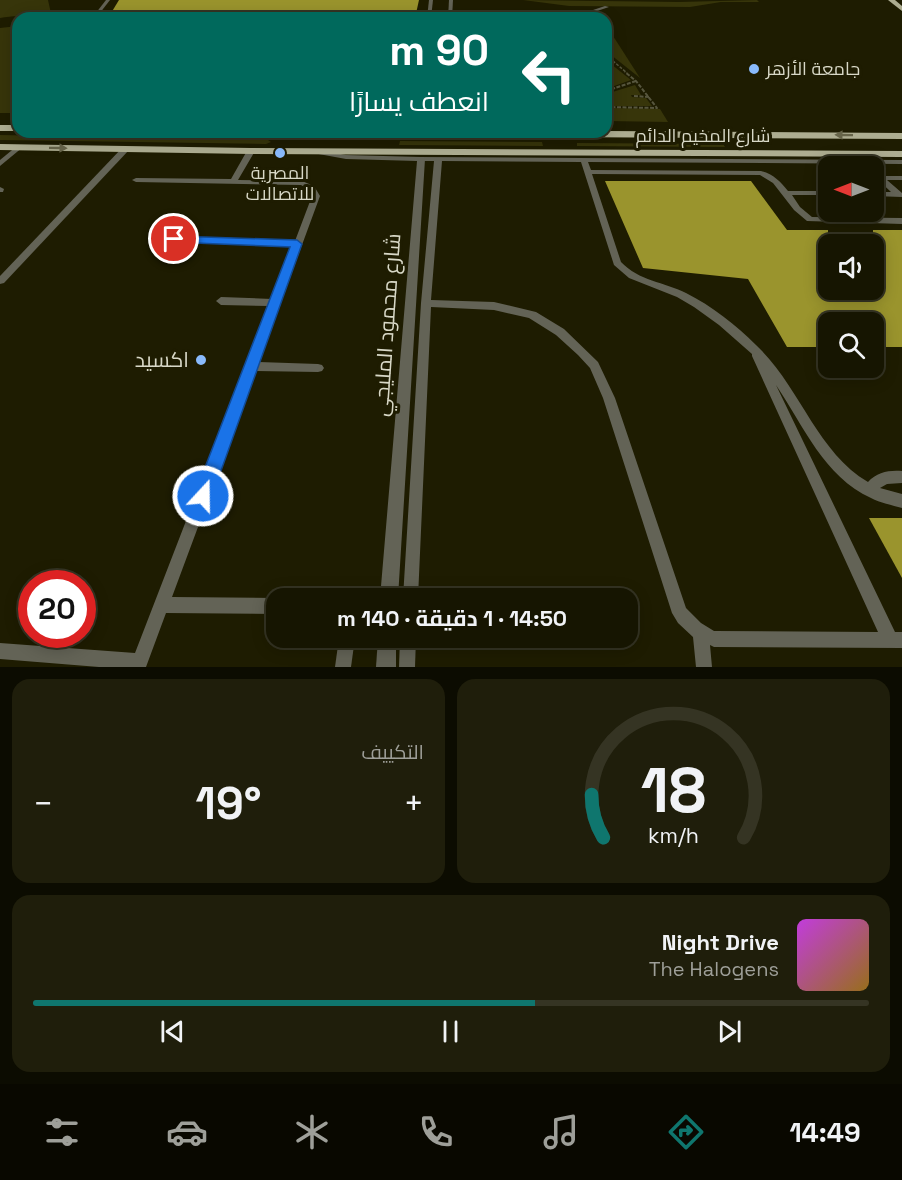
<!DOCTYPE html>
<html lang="ar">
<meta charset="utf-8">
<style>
:root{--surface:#161501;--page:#1f1e0b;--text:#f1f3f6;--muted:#9e9f99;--line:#353423;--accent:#0f766e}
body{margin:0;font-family:"Space Grotesk",Cairo,sans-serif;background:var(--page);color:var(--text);direction:rtl;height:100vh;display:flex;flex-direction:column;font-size:22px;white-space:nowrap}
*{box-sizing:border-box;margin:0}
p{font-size:20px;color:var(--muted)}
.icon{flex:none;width:33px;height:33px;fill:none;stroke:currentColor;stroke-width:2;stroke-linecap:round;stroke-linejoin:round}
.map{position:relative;height:667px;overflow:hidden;direction:ltr}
.sheet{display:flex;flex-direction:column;gap:12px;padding:12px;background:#0c0c01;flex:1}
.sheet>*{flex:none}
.hud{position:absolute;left:12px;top:12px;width:600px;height:126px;border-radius:18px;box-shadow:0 3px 15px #0003,0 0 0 2px var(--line);direction:rtl;background:#00695c;color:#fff;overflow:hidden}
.needle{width:39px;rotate:270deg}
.fabs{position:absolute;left:818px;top:156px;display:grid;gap:12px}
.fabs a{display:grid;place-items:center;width:66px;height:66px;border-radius:12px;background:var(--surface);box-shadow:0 3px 15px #0003,0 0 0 2px var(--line);font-size:30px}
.speed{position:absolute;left:18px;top:570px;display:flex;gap:12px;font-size:30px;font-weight:700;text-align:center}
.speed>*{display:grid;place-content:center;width:78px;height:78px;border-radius:50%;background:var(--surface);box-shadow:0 3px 15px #0003,0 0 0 2px var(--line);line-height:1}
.speed .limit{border:9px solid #d22;background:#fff;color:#111}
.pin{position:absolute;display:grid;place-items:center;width:51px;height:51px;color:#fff;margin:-26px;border:3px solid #fff;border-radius:50%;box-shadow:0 2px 6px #0007}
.me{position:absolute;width:66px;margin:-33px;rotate:21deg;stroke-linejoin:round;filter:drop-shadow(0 0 4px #0008)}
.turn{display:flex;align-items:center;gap:21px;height:126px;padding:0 24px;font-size:27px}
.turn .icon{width:78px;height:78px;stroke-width:2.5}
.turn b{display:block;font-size:42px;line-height:51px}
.big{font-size:45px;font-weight:700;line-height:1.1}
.sheet .card{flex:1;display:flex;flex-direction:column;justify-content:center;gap:9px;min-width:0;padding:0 21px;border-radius:18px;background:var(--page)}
.sheet .dial{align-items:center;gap:0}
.dial svg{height:156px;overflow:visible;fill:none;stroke:var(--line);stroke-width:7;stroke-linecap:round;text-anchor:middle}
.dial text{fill:var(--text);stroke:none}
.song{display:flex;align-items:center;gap:18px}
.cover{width:72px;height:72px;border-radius:9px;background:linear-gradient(135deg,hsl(290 70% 55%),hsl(40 70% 35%))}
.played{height:6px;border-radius:3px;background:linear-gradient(90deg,var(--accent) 60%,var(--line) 60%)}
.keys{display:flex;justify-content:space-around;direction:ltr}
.heat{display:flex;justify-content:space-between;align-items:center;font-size:33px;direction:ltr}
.sheet .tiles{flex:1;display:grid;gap:12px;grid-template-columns:1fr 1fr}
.card:last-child{grid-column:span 2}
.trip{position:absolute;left:266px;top:588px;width:372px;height:60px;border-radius:18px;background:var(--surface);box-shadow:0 3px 15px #0003,0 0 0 2px var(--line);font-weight:700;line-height:60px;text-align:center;direction:rtl}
.dock{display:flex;height:96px;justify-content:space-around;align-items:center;background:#090800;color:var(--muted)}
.dock .icon{width:42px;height:42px}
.dock .current{color:var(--accent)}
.dock b{font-size:27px;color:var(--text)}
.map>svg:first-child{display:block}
.green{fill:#37350a}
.building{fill:#9a942d}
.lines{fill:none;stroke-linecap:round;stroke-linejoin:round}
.path-far1{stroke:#57563e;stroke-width:1.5;stroke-dasharray:3 1.5;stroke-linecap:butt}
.path{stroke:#57563e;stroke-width:2;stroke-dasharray:4 1.5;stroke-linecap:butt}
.lane{fill:#636356;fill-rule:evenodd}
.street{fill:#636356;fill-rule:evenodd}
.primary{fill:#adad91;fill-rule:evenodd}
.oneway{fill:#666449}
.route{fill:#1a73e8;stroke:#114b97;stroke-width:1.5}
.poi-dot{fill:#89bafc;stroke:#1e1c01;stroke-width:2}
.labels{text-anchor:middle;stroke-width:6;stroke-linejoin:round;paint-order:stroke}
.far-poi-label{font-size:18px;fill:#d8d8c7;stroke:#1e1c01;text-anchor:start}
.far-street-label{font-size:18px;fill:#d8d8c7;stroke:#1e1c01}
.street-label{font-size:21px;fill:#d8d8c7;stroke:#1e1c01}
.poi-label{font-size:21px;fill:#d8d8c7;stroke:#1e1c01;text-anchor:end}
</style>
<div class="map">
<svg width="902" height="667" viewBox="0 0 902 667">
<rect width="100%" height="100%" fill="#1e1c01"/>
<g class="green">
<path d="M0,0H48L52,18C34,18 19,14 0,18Z"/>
<polygon points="523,0 679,2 757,0 759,2 721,2 690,7 569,6"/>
<polygon points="606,25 640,78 606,51"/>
<polygon points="18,26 18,113 0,113 0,28"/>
<polygon points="606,60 631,80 606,89 606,81 611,79 606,77"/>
<polygon points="635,85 641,95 631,95 632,97 646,98 652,106 606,106 606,94"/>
<polygon points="606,108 660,109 668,122 606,121"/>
<polygon points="0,135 268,140 271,142 266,144 0,140"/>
<polygon points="400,141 542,142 543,146 399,145"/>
<polygon points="577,143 723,144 725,147 577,146"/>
</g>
<g class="building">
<polygon points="119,0 419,0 415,18 108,18"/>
<polygon points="605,181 751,181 787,230 828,230 828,290 873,290 873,230 902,230 902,347 873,347 873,322 828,322 828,347 787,347 748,279 643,268"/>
<polygon points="869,518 902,518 902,578"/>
</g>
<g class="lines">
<polyline class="path-far1" points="606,55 627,73"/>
<g class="path">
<polyline points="606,91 636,81"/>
<polyline points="634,96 649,97"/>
<polyline points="606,107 657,108 636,81 625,72"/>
</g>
<g class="lane">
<polygon points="106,0 110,0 96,18 92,18"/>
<polygon points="429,0 433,0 431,18 427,18"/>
<polygon points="449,0 453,0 452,18 448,18"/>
<polygon points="605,6 609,7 576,18 569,18"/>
<polygon points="17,146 23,147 0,166 0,160"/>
<polygon points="122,148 129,150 4,283 0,284 0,276"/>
<polygon points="248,149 255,151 238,180 302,181 314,186 320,196 259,362 318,364 322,365 324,368 322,371 318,372 256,371 172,597 276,598 276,614 166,613 146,667 99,667 0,659 0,643 135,653 269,306 221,305 216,301 221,297 272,299 292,247 174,242 170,239 174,236 295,241 312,196 310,190 301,185 136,182 132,180 136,178 231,179"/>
<path d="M418,157L902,160V164L588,162L591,170L761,171C773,174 780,181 788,191H828V195H792L800,207L812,217L902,218V224L807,221L794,210L773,183L760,175L592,174L621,262C639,281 664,282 686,293C712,306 736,325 756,345C800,386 816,451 868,482C877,472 889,470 902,471V483L887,484L880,488L902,494V508C892,505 880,503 871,498C824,477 803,425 776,385L895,632H902V648L714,647L710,645L712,667H696L693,637L678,623L672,613L603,398L590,368L578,355L556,335L529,318L494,310L431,307L418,598H403L421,303L434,161H418ZM442,161L581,162L614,265L629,278L677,297L694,307L719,325L752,354V356L878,632L714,631L701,623L686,608L615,398L598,362L564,329L536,312L494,302L431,300Z"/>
<polygon points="873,169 882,176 902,176 902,180 887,180 902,193 902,197 873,196 873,192 891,192 873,175"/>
<polygon points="0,187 4,189 3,192 0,192"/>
<polygon points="339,638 355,638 351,667 335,667"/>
<polygon points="400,638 416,638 415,667 399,667"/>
</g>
<g class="street">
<polygon points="313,149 346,155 421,157 425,159 398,598 380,598 417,161 346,159 313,153"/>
<polygon points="378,638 396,638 396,667 376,667"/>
</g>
<g class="primary">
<polygon points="888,0 895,0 902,6 902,11"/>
<rect x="0" y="125" width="18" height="6"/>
<polygon points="606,131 902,133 902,139 224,135 219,132"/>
<polygon points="0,144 251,148 902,151 902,157 251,154 0,150"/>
</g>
</g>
<defs><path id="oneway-solid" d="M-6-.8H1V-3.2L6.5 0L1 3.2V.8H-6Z" transform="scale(1.5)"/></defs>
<g class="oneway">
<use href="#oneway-solid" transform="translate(844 135) rotate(-179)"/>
<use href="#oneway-solid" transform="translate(58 148) rotate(1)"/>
</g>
<polygon class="route" points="174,236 297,240 302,244 212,496 209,502 203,505 197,502 194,496 290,247 170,242 168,239"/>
<g class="poi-dot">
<circle cx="754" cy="69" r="6"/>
<circle cx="280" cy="153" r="6"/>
<circle cx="201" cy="360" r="6"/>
</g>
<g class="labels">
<g class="far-poi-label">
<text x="766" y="75">جامعة الأزهر</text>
<text x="280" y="179" text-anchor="middle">المصرية<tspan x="280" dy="21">للاتصالات</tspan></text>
</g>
<g class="far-street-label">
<text x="703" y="142">شارع المخيم الدائم</text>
</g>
<g class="street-label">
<text transform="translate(387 325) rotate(-86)" y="7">شارع محمود المليجي</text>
</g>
<g class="poi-label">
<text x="189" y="367">اكسيد</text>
</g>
</g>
</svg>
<div class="fabs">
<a><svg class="needle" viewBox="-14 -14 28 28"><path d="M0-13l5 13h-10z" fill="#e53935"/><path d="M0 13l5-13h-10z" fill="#9e9f99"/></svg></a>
<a><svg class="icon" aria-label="sound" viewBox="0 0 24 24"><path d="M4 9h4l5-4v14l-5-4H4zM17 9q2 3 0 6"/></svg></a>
<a><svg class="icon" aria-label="search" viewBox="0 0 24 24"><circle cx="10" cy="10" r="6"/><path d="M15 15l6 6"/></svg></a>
</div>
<div class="speed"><div class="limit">20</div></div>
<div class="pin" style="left:174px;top:239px;background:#d93025"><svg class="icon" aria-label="arrive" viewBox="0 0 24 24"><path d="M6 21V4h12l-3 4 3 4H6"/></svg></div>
<svg class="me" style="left:203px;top:496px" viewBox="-20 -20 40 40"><circle r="17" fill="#1a73e8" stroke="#fff" stroke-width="3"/><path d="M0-11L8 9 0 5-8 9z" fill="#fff"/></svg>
<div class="trip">14:50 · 1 دقيقة · 140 m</div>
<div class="hud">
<div class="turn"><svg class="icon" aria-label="left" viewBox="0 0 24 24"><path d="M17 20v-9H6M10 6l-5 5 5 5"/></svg><div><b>90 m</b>انعطف يسارًا</div></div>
</div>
</div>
<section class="sheet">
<div class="tiles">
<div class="card dial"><svg viewBox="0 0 100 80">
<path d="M14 69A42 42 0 1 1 86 69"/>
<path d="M14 69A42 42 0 0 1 8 47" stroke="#0f766e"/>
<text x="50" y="56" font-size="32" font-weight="700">18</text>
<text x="50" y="72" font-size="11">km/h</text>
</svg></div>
<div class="card"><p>التكييف</p>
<div class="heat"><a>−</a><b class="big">19°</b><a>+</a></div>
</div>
<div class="card">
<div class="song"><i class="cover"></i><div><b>Night Drive</b><p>The Halogens</p></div></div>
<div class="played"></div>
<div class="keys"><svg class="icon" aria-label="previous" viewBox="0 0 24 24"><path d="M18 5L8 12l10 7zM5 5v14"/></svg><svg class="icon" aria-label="pause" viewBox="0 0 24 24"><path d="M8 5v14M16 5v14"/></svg><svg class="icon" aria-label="next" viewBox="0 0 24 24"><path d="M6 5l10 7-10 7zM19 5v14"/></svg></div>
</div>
</div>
</section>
<nav class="dock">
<b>14:49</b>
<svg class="icon current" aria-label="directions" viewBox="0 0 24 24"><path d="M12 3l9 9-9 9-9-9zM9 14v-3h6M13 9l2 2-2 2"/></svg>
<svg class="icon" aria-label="music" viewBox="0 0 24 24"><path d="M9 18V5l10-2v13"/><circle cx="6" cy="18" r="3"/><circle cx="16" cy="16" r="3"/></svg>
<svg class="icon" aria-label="phone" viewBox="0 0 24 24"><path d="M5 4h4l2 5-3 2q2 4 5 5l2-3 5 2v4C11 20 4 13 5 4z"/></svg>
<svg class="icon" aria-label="climate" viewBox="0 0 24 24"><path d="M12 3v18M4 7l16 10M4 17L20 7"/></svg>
<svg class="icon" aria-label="car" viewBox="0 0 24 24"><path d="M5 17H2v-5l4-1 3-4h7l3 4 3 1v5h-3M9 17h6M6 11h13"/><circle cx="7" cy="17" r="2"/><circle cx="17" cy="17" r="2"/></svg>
<svg class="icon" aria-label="filters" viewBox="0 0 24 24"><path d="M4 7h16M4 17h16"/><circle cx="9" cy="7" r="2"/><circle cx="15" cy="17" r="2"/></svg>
</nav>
